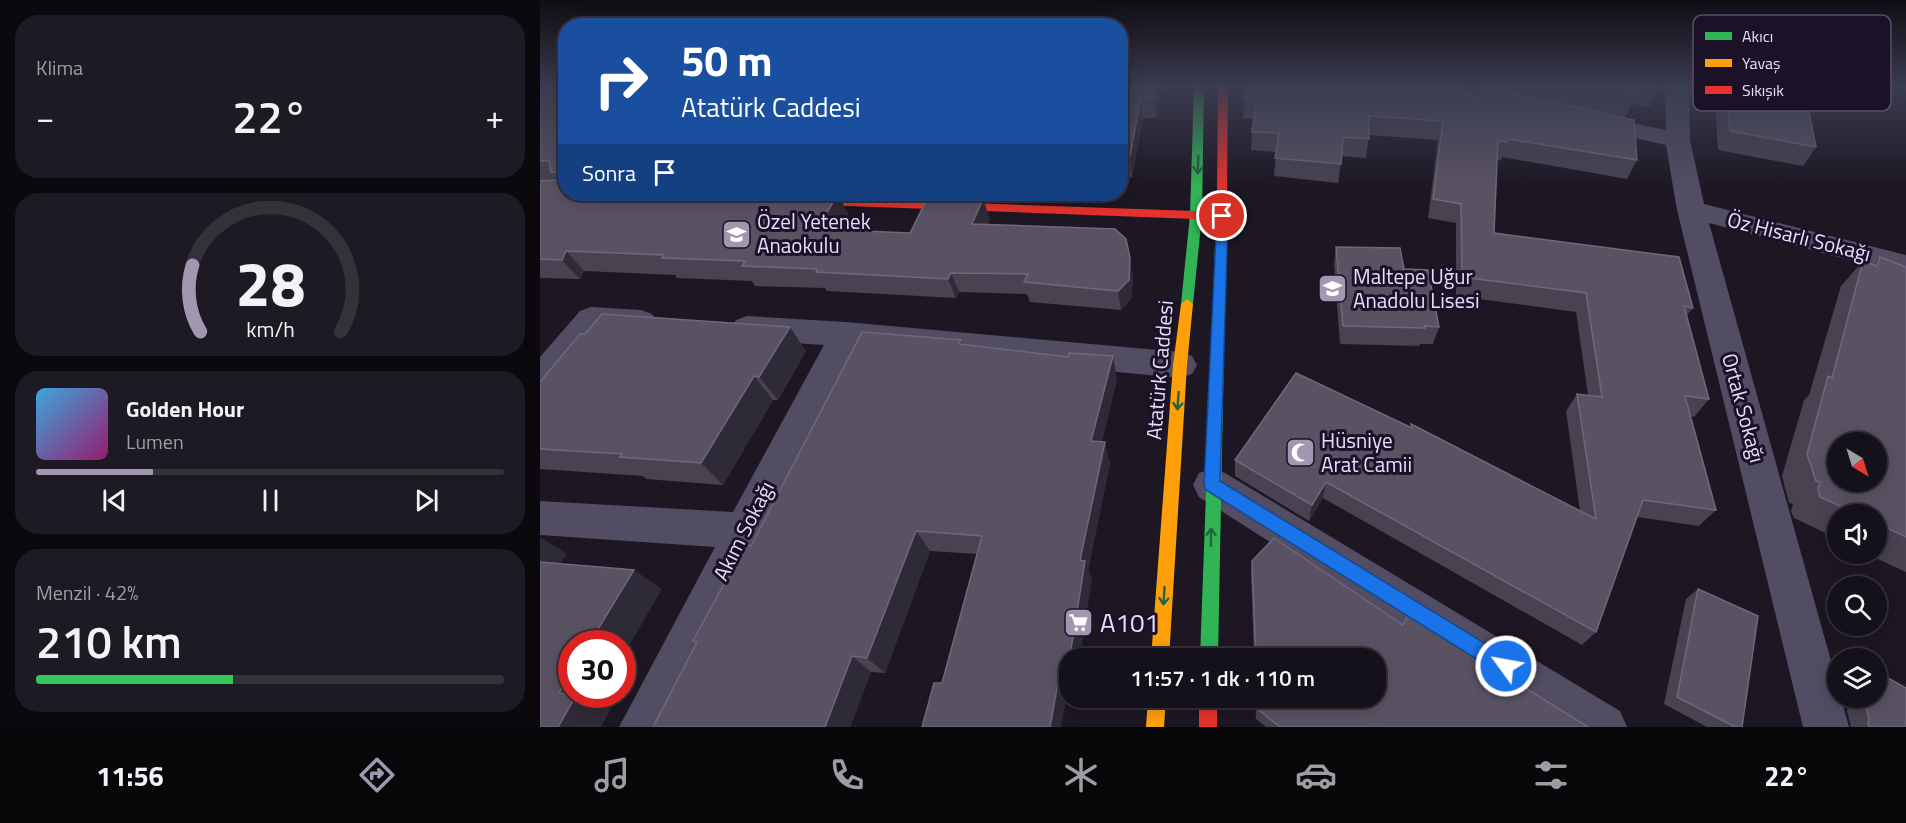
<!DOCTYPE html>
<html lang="tr">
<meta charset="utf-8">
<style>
:root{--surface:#15111a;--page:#1e1a23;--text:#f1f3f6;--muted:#9d9da2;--line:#343139;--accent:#a097b0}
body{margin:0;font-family:"Titillium Web",sans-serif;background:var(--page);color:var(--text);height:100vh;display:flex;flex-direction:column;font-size:22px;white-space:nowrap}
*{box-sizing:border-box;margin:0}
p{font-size:20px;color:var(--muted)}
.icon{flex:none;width:33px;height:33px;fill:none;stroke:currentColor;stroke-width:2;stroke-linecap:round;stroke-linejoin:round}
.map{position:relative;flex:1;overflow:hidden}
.panel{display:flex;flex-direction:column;gap:15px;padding:15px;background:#0c090e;width:540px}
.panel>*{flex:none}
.top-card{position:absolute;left:18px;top:18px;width:570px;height:183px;border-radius:24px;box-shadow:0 3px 15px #0003,0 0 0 2px var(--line);background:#1a4fa0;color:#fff;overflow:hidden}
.needle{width:39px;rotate:142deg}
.tools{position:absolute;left:1287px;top:432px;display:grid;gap:12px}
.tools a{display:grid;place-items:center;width:60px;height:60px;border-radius:50%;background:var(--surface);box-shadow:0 3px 15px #0003,0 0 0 2px var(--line);font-size:30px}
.speed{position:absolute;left:18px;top:630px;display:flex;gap:12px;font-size:30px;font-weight:700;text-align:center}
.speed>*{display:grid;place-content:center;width:78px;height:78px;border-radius:50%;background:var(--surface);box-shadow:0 3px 15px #0003,0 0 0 2px var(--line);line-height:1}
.speed .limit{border:9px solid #d22;background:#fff;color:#111}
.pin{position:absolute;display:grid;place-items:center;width:51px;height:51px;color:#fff;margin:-26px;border:3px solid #fff;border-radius:50%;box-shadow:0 2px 6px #0007}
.me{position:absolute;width:66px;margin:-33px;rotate:302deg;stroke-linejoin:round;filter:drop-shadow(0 0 4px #0008)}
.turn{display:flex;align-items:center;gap:21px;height:126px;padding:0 24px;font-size:27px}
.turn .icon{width:78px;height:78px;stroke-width:2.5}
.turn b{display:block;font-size:42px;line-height:51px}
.then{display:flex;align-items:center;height:57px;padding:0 24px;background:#0003;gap:12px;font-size:22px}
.big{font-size:45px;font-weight:600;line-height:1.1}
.panel .widget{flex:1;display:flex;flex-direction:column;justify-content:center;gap:9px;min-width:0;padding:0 21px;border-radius:24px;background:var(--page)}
.panel .dial{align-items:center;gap:0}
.dial svg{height:156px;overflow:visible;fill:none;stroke:var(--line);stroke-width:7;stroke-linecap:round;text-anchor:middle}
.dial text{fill:var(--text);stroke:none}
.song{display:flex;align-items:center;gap:18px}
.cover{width:72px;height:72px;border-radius:9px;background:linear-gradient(135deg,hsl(200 70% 55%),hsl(320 70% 35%))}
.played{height:6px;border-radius:3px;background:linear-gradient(90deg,var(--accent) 25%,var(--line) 25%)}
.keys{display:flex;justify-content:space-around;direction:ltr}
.heat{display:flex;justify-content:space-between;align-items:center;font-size:33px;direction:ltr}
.charge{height:9px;border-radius:4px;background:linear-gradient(90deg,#34c759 42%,var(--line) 0)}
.trip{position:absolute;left:519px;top:648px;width:327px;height:60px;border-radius:24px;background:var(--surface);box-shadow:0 3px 15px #0003,0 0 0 2px var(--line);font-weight:600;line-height:60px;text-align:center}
.dock{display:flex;height:96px;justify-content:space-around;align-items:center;background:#08070a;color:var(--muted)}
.dock .icon{width:42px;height:42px}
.dock .on{color:var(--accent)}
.dock b{font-size:27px;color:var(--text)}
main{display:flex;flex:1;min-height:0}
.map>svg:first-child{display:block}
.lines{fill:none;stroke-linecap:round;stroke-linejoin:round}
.street{fill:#524d63;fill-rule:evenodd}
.fast{fill:#30b455;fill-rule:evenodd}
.slow{fill:#ff9f0a;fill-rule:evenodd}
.jam{fill:#e5322d;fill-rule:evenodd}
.wall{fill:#484251}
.shaded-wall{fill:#2f2a37}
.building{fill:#595263;stroke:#6f687b;stroke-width:1.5;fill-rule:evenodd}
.oneway{stroke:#26633e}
.route{fill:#1a73e8;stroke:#114b97;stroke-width:1.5}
.labels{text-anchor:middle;stroke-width:6;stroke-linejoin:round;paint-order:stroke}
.poi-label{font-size:21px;fill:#e7dcfc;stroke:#1b1228;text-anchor:start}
.street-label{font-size:21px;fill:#e7dcfc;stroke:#1b1228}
.near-poi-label{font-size:26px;fill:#e7dcfc;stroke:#1b1228;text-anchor:start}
.key{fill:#1b1228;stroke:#584f68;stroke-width:1.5}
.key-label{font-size:16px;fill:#e7dcfc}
</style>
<main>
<section class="panel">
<div class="widget"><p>Klima</p>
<div class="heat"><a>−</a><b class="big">22°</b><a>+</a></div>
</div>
<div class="widget dial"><svg viewBox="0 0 100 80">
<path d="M14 69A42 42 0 1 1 86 69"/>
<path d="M14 69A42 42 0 0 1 10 35" stroke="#a097b0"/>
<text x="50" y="56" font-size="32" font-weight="700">28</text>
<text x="50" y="72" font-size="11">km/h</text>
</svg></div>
<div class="widget">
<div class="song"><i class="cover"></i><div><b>Golden Hour</b><p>Lumen</p></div></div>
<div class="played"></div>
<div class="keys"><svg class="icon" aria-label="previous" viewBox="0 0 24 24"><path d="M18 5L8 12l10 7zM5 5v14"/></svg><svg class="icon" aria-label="pause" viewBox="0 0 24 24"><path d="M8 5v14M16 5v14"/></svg><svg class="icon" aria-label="next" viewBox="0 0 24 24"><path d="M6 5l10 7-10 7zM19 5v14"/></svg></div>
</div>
<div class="widget"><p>Menzil · 42%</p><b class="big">210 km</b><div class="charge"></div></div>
</section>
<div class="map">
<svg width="1366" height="727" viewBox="0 0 1366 727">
<rect width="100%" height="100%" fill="#1c1723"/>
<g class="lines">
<g class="street">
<polygon points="812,86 920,86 990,102 994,107 990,112 982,114 904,96 824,93 816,91"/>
<polygon points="1125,86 1149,86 1150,140 1164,204 1366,255 1366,275 1169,223 1298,686 1298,698 1301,698 1309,727 1263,727 1137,210 1126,145 1041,126 1038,121 1041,116 1050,114 1126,130"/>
<polygon points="51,307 101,310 112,314 117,322 112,330 101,334 59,331 12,389 0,393 0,357 40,311"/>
<polygon points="207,316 306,322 640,352 652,356 657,365 652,374 640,378 316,347 126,727 79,727 175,547 0,535 0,501 193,512 284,345 207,340 196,336 191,328 196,320"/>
<polygon points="672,469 685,473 1080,711 1087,727 1022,727 659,497 653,485 659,473"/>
</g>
<g class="fast">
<polygon points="654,86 664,86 662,215 653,304 647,309 641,304 650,215"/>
<polygon points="682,189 687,192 678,658 660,658 677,192"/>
</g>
<g class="slow">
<polygon points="647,299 653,304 647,365 629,658 611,658 633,365 641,304"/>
<polygon points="608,698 626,698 624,727 606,727"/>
</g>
<g class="jam">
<polygon points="678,86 688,86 687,192 682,195 677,192"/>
<polygon points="258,197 682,212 688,216 682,220 254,204 254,198"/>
<rect x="659" y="698" width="18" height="29"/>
</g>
</g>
<g class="wall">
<polygon points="0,86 26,86 26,194 159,195 298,194 308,214 299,230 370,233 450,219 447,224 593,278 591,299 581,310 490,302 487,294 419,292 416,298 287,291 285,288 215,286 212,281 137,278 135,275 44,271 40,279 0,278"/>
<polygon points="580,86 621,86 616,118 603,118 592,177 580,177"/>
<polygon points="940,86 1119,86 1109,107 1091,104 1085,118 1097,160 1087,179 962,157 961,160 957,160 954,233 1153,308 1146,316 1169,399 1154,417 1150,416 1176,510 1159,526 1097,517 1056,632 1042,645 783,498 769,521 695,476 695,460 870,428 871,424 1040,511 1026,411 1037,394 1048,395 1036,312 916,296 916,223 888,218 898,140 829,135 826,158 802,156 798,183 734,176 736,152 711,150 712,132 714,119 703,118 704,100 871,87 939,97 941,88 940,88"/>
<polygon points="1174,86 1305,86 1305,87 1292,106 1267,101 1276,147 1263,166 1178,150"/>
<polygon points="406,194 460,194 459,197 407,196"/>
<polygon points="796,247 864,269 899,327 893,344 880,344 879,346 800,344 794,264"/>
<polygon points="1340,257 1366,267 1366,572 1327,554 1336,554 1336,514 1298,514 1298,539 1254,518 1251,511 1253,504 1249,503 1242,476 1264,400 1269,395 1301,286 1323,261 1333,265"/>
<polygon points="250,327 266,351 238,400 233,400 183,485 106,479 103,476 0,469 0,382 45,334"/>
<polygon points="421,340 423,344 577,379 562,441 570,463 548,570 552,579 530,658 530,679 402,683 437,554 390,551 345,673 331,672 310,727 113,727 157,643 153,641 211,546"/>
<polygon points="712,561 863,625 1048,727 726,727 716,719 715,698 836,698 836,658 714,658 711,575"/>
<polygon points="1158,589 1202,727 1167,727 1124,704 1146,599"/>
<polygon points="1311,698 1336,698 1366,727 1311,727 1307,711"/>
</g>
<g class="shaded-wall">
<polygon points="616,86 621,86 616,118 615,98"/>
<polygon points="601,97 603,118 592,177 590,156"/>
<polygon points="298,194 308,214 288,249 277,229"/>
<polygon points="443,199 450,219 439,244 432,224"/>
<polygon points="26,251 44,271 40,279 22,260"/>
<polygon points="590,258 593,278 591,299 581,310 578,291"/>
<polygon points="411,273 419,292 416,298 408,279"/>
<polygon points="250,327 266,351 238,400 219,377"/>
<polygon points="573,356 577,379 557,463 551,441"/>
<polygon points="214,376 233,400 183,485 161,463"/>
<polygon points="565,442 570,463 548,570 552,579 540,658 530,658 540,560"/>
<polygon points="786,482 783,498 769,521 772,505"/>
<polygon points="376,531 390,551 345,673 327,658"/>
<polygon points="0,537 27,554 9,580 0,575"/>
<polygon points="94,570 122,589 82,658 82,644 49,644"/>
<polygon points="312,656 331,672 310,727 285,727"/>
<polygon points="522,661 530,676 530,679 521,727 510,727"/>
<polygon points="32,672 32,694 62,694 57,702 71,708 61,727 18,727 19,693"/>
</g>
<g class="building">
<polygon points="0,86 26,86 26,194 133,194 159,195 160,194 298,194 277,229 370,233 388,197 443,199 432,224 575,229 586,239 590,258 589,280 578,291 484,282 488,274 411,273 408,279 276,272 277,269 202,266 205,261 122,258 124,255 26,251 22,260 0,259 0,181 19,180 23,175 21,172 11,172 9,161 0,161"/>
<polygon points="580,86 616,86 615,98 601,97 590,156 580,156"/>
<polygon points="706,86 871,86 871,87 940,97 942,87 1094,120 1097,160 968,139 967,142 958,140 954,233 1139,257 1153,308 1144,306 1169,399 1145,396 1176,510 1103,500 1056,632 786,482 772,505 695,460 756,373 872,428 871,424 1056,519 1037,394 1062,397 1046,293 922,277 921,204 893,199 903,121 829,116 829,139 803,137 801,164 735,158 739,133 712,132 716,101 704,100"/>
<polygon points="1056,86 1095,86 1096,94"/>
<polygon points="1186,86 1264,86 1276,147 1190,131"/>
<polygon points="796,247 860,248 864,269 888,270 899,327 884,326 885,328 803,326"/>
<path d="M1340,257L1366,267V537L1336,523V514H1318L1280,497L1278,489L1280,482L1276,481L1267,454L1288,376L1292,378L1323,261L1337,266ZM1298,442H1336V482H1298Z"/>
<polygon points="62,314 250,327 219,377 214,376 161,463 80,457 82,454 0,449 0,382 40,334 45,334"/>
<polygon points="322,332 421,340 419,344 528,357 529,353 573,356 551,441 565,442 540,560 545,561 529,662 522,661 510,727 382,727 394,683 402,683 442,536 376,531 327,658 312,656 285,727 113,727 157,642 153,641 205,545 211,546"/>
<polygon points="734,538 863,625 868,615 1048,727 740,727 717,709 717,698 836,698 836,658 716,658 712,561"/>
<polygon points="0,562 94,570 49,644 32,644 32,672 19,693 37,694 18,727 0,727"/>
<polygon points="1158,589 1218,616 1202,727 1195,727 1137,697"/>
<polygon points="1336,671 1366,688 1366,727 1329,727 1328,722 1329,719 1325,703 1327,698 1336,698"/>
</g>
<defs><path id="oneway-shaft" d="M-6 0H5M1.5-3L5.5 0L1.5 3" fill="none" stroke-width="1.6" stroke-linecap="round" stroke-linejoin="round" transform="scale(1.5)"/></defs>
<g class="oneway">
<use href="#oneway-shaft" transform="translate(658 165) rotate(92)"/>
<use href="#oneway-shaft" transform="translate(638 401) rotate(94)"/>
<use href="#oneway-shaft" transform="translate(671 537) rotate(-89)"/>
<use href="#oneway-shaft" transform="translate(624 596) rotate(94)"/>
</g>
<linearGradient id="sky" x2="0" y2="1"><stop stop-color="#0f0d13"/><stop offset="0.46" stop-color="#3a3c50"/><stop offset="1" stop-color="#3a3c50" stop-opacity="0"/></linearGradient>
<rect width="1366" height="188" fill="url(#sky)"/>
<polygon class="route" points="682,212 688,216 680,481 972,660 975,666 972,673 966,676 959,673 666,490 664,485 677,216"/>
<defs>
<symbol id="school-square" viewBox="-11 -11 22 22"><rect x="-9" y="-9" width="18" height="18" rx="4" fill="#a097b0" stroke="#1b1228"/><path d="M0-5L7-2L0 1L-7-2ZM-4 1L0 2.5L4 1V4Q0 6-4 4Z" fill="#fff"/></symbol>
<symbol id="mosque-square" viewBox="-11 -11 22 22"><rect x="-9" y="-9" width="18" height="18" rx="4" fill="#a097b0" stroke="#1b1228"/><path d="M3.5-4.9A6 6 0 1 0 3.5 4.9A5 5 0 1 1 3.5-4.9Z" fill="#fff"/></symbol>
<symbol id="supermarket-square" viewBox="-11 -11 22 22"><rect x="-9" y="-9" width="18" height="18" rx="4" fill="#a097b0" stroke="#1b1228"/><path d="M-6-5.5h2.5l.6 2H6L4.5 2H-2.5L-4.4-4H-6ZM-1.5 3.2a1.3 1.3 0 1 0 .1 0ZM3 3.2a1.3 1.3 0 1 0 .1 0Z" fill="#fff"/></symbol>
</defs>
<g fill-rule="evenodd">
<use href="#school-square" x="180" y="218" width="33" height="33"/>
<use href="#school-square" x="776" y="272" width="33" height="33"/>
<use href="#mosque-square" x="744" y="436" width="33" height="33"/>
<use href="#supermarket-square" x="522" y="606" width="33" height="33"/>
</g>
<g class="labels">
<g class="poi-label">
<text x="217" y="229">Özel Yetenek<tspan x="217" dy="24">Anaokulu</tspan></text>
<text x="813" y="284">Maltepe Uğur<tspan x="813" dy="24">Anadolu Lisesi</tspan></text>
<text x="781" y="448">Hüsniye<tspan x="781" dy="24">Arat Camii</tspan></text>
</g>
<g class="street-label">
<text transform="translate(1259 237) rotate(14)" y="7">Öz Hisarlı Sokağı</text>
<text transform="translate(620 370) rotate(-85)" y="7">Atatürk Caddesi</text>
<text transform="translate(1203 408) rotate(75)" y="7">Ortak Sokağı</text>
<text transform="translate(204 531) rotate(-63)" y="7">Akım Sokağı</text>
</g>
<g class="near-poi-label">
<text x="560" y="632">A101</text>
</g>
</g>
<rect x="1153" y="15" width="198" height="96" rx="9" class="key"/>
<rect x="1165" y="32" width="27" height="8" fill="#30b455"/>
<rect x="1165" y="59" width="27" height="8" fill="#ff9f0a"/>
<rect x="1165" y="86" width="27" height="8" fill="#e5322d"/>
<g class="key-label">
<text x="1202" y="42">Akıcı</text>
<text x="1202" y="69">Yavaş</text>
<text x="1202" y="96">Sıkışık</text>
</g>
</svg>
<div class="tools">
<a><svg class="needle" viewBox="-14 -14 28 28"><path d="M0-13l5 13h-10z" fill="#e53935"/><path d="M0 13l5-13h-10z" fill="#9d9da2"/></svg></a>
<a><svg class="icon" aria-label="sound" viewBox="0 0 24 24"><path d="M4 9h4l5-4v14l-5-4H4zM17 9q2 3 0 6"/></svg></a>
<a><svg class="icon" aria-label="search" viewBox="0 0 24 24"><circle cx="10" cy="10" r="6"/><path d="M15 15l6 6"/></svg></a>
<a><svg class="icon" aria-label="layers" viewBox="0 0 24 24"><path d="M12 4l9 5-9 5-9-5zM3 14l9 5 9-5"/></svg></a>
</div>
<div class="speed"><div class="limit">30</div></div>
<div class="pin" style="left:682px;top:216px;background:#d93025"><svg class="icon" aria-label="arrive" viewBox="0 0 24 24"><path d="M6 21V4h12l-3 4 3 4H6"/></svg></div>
<svg class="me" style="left:966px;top:666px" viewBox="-20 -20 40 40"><circle r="17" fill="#1a73e8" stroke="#fff" stroke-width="3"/><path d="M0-11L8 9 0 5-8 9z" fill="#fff"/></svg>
<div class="trip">11:57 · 1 dk · 110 m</div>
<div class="top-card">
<div class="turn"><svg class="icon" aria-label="right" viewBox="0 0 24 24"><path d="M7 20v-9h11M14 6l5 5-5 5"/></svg><div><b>50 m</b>Atatürk Caddesi</div></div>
<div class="then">Sonra<svg class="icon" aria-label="arrive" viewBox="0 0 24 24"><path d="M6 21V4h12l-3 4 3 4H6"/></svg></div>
</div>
</div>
</main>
<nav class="dock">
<b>11:56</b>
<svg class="icon on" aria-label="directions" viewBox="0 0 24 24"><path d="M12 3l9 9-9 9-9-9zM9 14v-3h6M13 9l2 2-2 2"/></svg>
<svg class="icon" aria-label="music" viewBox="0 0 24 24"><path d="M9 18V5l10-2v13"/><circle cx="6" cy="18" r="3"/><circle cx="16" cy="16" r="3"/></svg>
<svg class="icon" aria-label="phone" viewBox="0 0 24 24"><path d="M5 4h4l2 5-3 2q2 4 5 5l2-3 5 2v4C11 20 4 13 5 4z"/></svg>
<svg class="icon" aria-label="climate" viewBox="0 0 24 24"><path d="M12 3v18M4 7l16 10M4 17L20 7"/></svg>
<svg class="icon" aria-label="car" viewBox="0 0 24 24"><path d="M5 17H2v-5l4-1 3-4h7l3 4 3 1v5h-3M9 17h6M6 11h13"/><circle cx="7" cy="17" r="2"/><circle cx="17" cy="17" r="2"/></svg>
<svg class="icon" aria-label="filters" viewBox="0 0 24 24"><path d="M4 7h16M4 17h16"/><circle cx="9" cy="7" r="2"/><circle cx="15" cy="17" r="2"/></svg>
<b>22°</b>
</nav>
